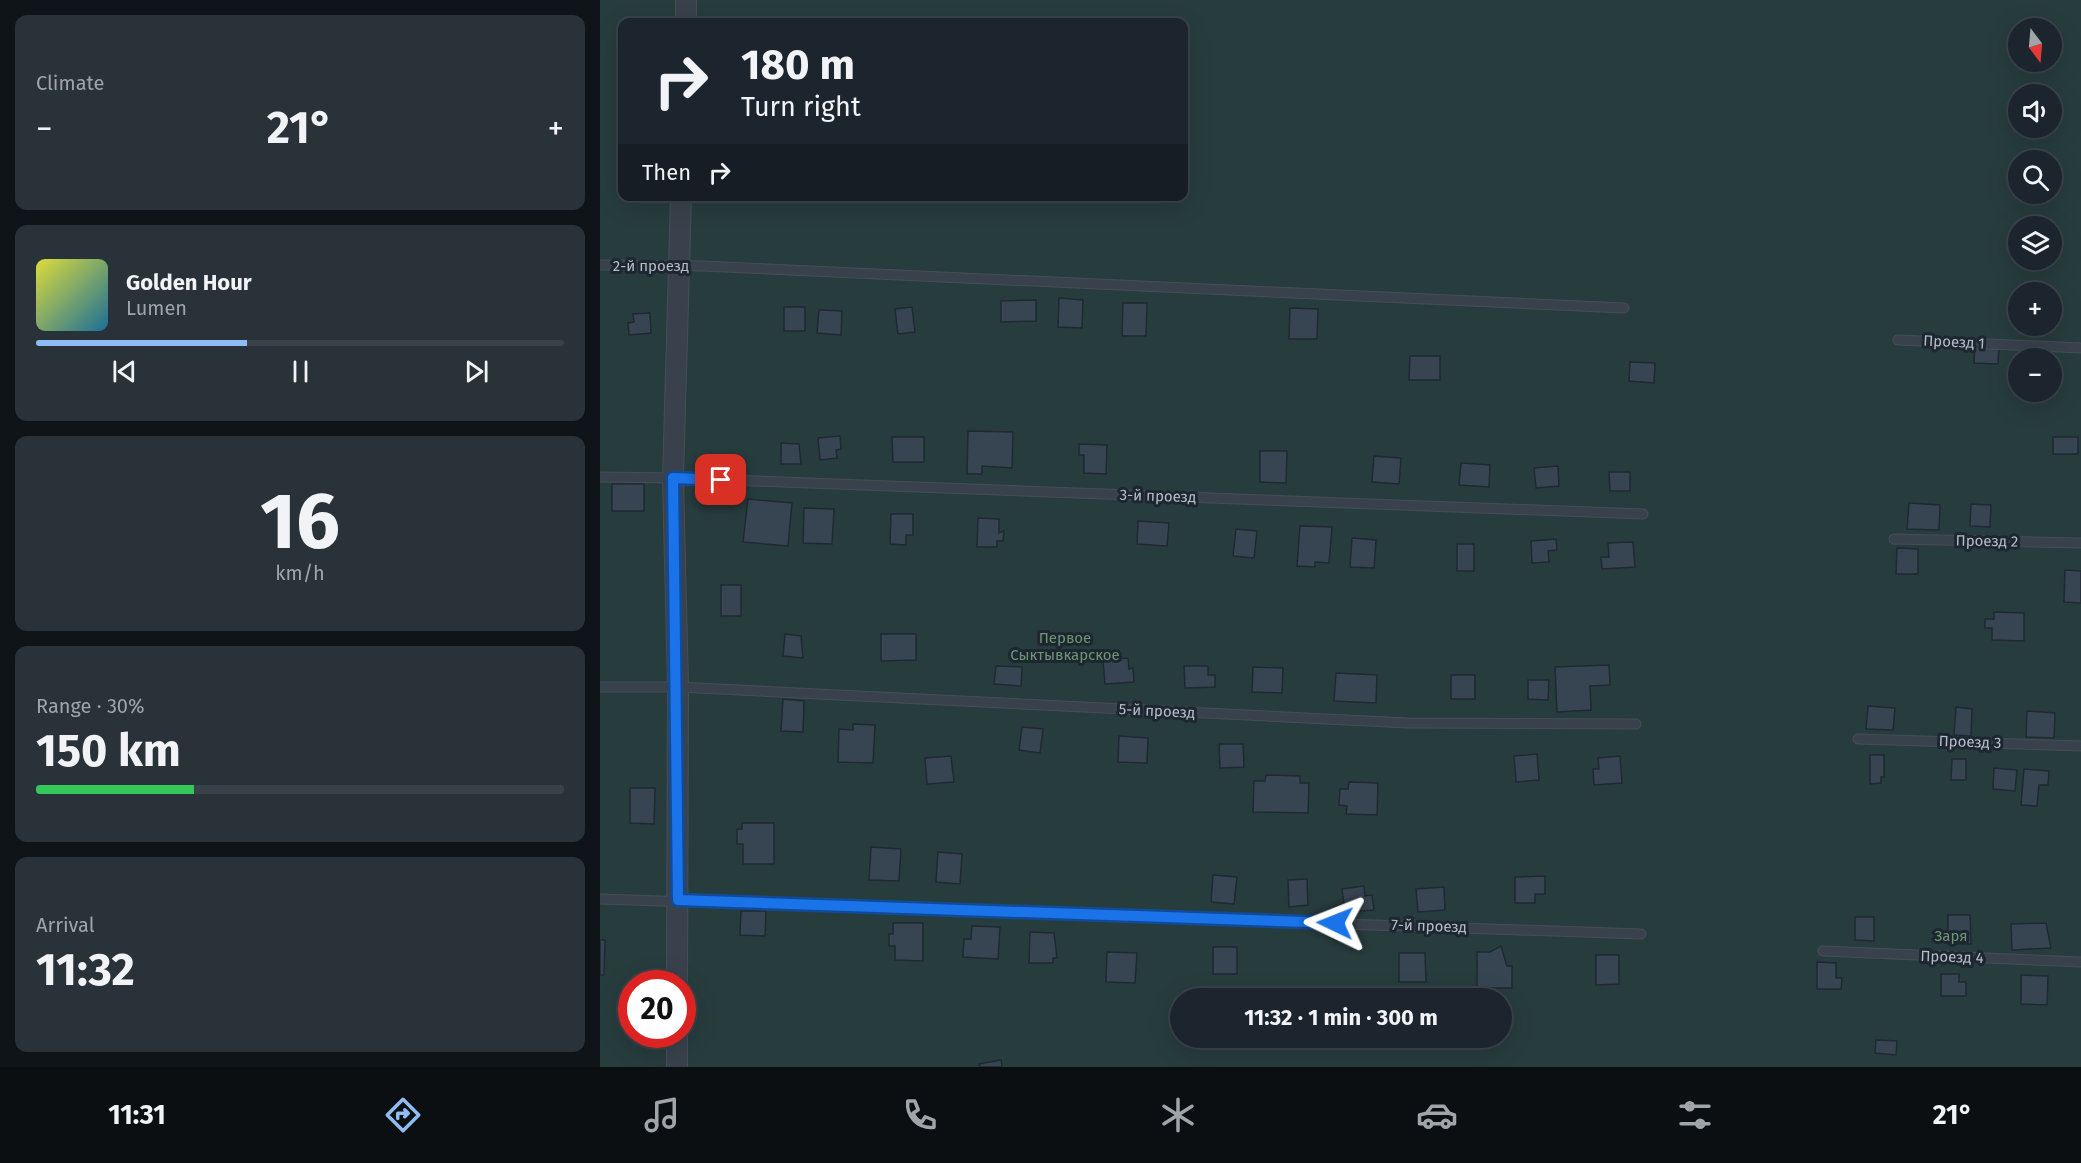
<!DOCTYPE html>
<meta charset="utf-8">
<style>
:root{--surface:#1c252d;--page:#293139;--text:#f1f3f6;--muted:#a0a5aa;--line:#3a4249;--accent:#8ebcf3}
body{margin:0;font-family:"Fira Sans",sans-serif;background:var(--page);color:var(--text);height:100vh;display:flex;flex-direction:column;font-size:22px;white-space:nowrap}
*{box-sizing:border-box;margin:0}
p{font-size:20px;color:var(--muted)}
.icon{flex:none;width:33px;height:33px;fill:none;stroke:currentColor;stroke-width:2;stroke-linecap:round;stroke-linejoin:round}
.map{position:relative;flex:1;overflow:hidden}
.panel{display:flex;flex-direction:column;gap:15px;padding:15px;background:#0f1419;width:600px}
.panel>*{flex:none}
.guide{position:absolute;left:18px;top:18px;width:570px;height:183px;border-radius:12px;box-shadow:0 6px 24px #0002,0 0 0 2px var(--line);background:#1c252d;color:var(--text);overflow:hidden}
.needle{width:39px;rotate:164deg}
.controls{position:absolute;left:1408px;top:18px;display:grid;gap:12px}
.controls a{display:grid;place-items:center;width:54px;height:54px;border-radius:50%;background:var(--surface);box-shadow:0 6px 24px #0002,0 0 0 2px var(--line);font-size:30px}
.speed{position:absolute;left:18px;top:970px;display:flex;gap:12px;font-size:30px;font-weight:700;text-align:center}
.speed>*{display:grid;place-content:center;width:78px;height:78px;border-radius:50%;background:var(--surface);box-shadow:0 6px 24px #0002,0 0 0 2px var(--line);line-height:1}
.speed .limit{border:9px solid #d22;background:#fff;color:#111}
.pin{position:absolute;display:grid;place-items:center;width:51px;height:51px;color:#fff;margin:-26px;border-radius:12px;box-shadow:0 3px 9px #0006}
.me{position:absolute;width:66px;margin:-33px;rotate:272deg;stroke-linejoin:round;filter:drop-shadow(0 0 4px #0008)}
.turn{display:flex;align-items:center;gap:21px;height:126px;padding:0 24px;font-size:27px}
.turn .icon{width:78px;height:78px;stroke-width:2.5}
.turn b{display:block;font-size:42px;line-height:51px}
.then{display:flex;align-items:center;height:57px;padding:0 24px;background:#0003;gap:12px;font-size:22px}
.big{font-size:45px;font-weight:700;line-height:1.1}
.panel .card{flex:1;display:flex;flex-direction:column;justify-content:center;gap:9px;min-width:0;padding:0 21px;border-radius:12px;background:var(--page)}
.panel .dial{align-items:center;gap:0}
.dial b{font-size:78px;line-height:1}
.song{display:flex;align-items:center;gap:18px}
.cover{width:72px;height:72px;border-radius:9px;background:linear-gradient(135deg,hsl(60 70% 55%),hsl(200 70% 35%))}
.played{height:6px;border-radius:3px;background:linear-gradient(90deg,var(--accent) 40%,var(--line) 40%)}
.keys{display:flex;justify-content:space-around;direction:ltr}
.heat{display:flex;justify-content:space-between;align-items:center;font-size:33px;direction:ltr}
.charge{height:9px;border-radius:4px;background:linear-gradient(90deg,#34c759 30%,var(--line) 0)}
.trip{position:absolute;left:570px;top:988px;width:342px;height:60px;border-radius:30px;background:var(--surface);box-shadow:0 6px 24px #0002,0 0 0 2px var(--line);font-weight:700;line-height:60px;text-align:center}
.menu{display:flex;height:96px;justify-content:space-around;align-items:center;background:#0b0f12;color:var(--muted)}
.menu .icon{width:42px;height:42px}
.menu .active{color:var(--accent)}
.menu b{font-size:27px;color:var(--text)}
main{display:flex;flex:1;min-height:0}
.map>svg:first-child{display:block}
.green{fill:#273c3d;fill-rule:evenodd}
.building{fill:#374552;stroke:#202933;stroke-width:1.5}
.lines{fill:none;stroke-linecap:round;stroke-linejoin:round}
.service-casing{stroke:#454e58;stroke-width:11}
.minor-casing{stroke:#454e58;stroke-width:22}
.service{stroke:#39424c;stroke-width:9}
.minor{stroke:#39424c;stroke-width:20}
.route-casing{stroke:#114b97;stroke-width:15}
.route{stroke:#1a73e8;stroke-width:10}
.labels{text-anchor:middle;stroke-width:6;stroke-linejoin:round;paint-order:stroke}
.street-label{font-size:15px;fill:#b4bdc8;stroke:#1e2731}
.park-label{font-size:15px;fill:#6d9773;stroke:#1e2731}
</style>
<main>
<section class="panel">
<div class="card"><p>Climate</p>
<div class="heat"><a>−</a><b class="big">21°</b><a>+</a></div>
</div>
<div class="card">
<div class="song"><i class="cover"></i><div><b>Golden Hour</b><p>Lumen</p></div></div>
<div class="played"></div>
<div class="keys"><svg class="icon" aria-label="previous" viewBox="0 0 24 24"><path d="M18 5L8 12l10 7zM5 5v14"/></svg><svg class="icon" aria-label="pause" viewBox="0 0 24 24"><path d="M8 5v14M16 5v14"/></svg><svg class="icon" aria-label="next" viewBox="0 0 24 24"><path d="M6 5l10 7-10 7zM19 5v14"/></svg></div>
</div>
<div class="card dial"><b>16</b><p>km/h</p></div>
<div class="card"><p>Range · 30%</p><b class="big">150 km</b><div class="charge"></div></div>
<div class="card"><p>Arrival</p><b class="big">11:32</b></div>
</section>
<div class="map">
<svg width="1481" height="1067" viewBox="0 0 1481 1067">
<rect width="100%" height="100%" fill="#25313c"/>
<path class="green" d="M0,0H1481V1067H0ZM22,22H584V196H22ZM1419,28H1452V62H1419ZM1419,94H1452V128H1419ZM1419,160H1452V194H1419ZM1419,226H1452V260H1419ZM1419,292H1452V326H1419ZM1419,358H1452V392H1419ZM32,984H82V1035H32ZM580,999H902V1038H580Z"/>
<g class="building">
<polygon points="459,298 483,300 482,328 458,327"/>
<polygon points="436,300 436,321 401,322 401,301"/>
<polygon points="523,303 547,303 546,336 522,336"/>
<rect x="184" y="307" width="21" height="24"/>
<polygon points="312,307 315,332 298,334 295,309"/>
<polygon points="690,308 718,309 717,339 689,339"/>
<polygon points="219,310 242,311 241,335 217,333"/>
<polygon points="50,313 51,333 29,335 28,323 34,322 33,314"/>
<polygon points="1375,343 1399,344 1398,364 1374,363"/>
<polygon points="810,356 840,356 840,380 809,380"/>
<polygon points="1030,362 1055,363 1054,383 1029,381"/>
<polygon points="368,431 413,432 412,468 382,466 382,474 367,474"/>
<polygon points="240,436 241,449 236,450 237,458 220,460 218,438"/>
<polygon points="292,437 324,437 324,462 293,462"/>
<rect x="1453" y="437" width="25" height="17"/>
<polygon points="181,443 199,444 201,464 181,464"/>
<polygon points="479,444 507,445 506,474 484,473 484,455 479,455"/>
<polygon points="660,451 687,451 686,483 660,482"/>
<polygon points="774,456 801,458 799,484 772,482"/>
<polygon points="861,463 890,465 889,487 859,485"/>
<polygon points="958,466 959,486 936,488 934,468"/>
<polygon points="1009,472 1030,472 1030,491 1010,491"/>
<rect x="12" y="484" width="32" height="27"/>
<polygon points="148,499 192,503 188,546 143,542"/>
<polygon points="1309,503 1340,505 1339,530 1307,529"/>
<polygon points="1371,504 1391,505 1390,527 1370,526"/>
<polygon points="204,508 234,509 232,544 203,543"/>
<polygon points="291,514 313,514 313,535 306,535 306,545 290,544"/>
<polygon points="378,518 399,519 399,533 404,531 403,541 397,541 397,547 377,547"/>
<polygon points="538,521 569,523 567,546 537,544"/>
<polygon points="700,526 732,527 729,563 715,562 715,567 697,566"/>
<polygon points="636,529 657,531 654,558 633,556"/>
<polygon points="752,538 776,540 774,568 750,567"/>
<polygon points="956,539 957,550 948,551 949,562 932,563 931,541"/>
<polygon points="1033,542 1035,567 1002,569 1001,557 1009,557 1008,543"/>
<rect x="857" y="544" width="17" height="27"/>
<polygon points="1297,548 1318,549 1318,574 1296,574"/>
<polygon points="1465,570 1481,571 1481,603 1464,602"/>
<rect x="121" y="585" width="20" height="31"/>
<polygon points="1394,612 1424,613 1424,641 1392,640 1392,628 1385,628 1385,619 1394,619"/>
<polygon points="185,634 201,636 203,658 183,656"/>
<polygon points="281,634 316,634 316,660 281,661"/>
<polygon points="528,658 529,669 533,668 534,682 505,684 503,660"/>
<polygon points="1009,665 1010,685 990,686 991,710 957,712 955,667"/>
<polygon points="396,666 422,667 421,686 394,684"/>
<polygon points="584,666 608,666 608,675 615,675 615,687 585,688"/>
<polygon points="653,667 683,668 682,693 652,692"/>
<polygon points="736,673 777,675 776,703 734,701"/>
<rect x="851" y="675" width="24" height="24"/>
<polygon points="928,680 949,680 948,700 928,699"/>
<polygon points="183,699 204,701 203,732 181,731"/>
<polygon points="1268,706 1295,708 1293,730 1266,729"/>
<polygon points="1356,707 1372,709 1371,736 1354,735"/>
<polygon points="1427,711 1455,713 1454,738 1426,737"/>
<polygon points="253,724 275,725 273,763 238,762 239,729 253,730"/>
<polygon points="422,727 443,729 440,753 419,750"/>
<polygon points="519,736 548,738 547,763 518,762"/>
<polygon points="619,744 643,744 644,767 620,768"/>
<polygon points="937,754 939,780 916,782 914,756"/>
<polygon points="1270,755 1284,755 1284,777 1281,777 1281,783 1270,784"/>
<polygon points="351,756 354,782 327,784 325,758"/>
<polygon points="1020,756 1022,783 994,785 993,769 999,769 998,758"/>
<polygon points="1352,759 1366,759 1366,780 1351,780"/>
<polygon points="1394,768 1417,770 1415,791 1393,789"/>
<polygon points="1424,769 1449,771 1448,785 1439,785 1437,806 1421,805"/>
<polygon points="666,775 700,776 700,783 709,783 708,813 653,812 654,781 665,781"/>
<polygon points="749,782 778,783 777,815 746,814 747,806 739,805 740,789 748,789"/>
<polygon points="30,788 55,788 54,824 30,823"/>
<polygon points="142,823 174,823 174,864 143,864 143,844 137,844 137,829 142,829"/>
<polygon points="271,847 301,849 299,881 269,880"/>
<polygon points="338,852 362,854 360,884 336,882"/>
<polygon points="613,875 637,877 634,904 611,902"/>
<polygon points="945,876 945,894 935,894 935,903 915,903 915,877"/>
<polygon points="707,879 708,905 689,907 688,880"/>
<polygon points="764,886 765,896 772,895 774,910 745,912 742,889"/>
<polygon points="844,887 845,910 818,912 816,889"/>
<polygon points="141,911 166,911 165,936 140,935"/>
<polygon points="1348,915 1370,915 1371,944 1348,944"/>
<polygon points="1255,917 1274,917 1274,941 1255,940"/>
<polygon points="293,923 323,923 323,961 295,960 295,946 289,946 289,934 293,934"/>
<polygon points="1446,923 1451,948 1412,950 1411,924"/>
<polygon points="372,926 400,927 398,959 363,957 364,939 371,939"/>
<polygon points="430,932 454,933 457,958 453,958 453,963 429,963"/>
<polygon points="0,940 5,940 4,975 0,975"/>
<polygon points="901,946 907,966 912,966 912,988 877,988 877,952 890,952"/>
<rect x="613" y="947" width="24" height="27"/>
<polygon points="507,952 537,953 535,983 506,982"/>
<polygon points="799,953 825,953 826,982 799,982"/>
<polygon points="996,955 1019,955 1019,984 996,985"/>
<polygon points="1217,962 1236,963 1236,978 1242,978 1241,989 1217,989"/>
<polygon points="1341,974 1359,974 1359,982 1366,982 1366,996 1341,996"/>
<polygon points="1421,975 1448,976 1447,1005 1421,1004"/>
<polygon points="661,988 662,999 646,999 646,990"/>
<polygon points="1276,1040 1297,1041 1296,1055 1275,1053"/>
<polygon points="401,1060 402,1067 380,1067 379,1064"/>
</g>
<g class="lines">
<defs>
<g id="service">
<polyline points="0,265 102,266 1024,308"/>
<polyline points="1298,340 1481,348"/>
<polyline points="0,477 73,478 1043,514"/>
<polyline points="1294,539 1481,543"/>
<polyline points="0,687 78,687 808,723 1036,724"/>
<polyline points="1258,739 1481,746"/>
<polyline points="0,899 1041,934"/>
<polyline points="1223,951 1481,962"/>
</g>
<g id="minor">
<polyline points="86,22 86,0"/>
<polyline points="77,984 78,687 73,478 81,196"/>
<polyline points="77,1067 77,1035"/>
</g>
</defs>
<use href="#service" class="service-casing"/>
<use href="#minor" class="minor-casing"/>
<use href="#service" class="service"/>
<use href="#minor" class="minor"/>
</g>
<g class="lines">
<defs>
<polyline id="route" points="121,480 73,478 78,900 735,923"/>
</defs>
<use href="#route" class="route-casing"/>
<use href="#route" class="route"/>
</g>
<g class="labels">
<g class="street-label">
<text x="51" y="271">2-й проезд</text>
<text transform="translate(1354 342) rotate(3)" y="5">Проезд 1</text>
<text transform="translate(558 496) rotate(2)" y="5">3-й проезд</text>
<text transform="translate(1387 541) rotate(1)" y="5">Проезд 2</text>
<text transform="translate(557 711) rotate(3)" y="5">5-й проезд</text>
<text transform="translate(1370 742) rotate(2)" y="5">Проезд 3</text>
<text transform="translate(829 926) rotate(2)" y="5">7-й проезд</text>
<text transform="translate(1352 957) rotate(2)" y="5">Проезд 4</text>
</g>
<g class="park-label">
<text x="465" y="643">Первое<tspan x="465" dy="17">Сыктывкарское</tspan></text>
<text x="1351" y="941">Заря</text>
</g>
</g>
</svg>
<div class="controls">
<a><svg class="needle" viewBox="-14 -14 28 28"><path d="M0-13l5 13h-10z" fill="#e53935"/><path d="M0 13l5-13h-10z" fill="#a0a5aa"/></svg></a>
<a><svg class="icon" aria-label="sound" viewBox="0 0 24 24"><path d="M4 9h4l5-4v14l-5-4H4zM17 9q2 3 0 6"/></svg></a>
<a><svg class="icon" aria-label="search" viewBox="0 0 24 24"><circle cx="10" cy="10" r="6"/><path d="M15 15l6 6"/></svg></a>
<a><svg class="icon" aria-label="layers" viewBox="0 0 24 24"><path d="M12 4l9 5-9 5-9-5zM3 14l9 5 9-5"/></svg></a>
<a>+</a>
<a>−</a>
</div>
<div class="speed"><div class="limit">20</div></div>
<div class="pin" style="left:121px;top:480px;background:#d93025"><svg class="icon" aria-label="arrive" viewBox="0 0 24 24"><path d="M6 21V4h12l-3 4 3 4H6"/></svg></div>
<svg class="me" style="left:735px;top:923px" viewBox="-20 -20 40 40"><path d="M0-17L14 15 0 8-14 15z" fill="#1a73e8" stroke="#fff" stroke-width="4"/></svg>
<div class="trip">11:32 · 1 min · 300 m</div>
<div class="guide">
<div class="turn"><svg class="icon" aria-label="right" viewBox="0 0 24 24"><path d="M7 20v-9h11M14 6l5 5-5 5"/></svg><div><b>180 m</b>Turn right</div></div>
<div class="then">Then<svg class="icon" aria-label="right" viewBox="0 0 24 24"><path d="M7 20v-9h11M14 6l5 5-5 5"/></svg></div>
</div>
</div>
</main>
<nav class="menu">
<b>11:31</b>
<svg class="icon active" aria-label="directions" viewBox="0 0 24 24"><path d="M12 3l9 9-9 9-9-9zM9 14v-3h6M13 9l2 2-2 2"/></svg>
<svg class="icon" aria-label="music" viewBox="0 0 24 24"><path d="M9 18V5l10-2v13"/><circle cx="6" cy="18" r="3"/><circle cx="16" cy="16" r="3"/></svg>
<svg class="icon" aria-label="phone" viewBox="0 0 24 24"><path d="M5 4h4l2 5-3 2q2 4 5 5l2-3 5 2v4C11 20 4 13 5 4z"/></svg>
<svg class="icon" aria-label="climate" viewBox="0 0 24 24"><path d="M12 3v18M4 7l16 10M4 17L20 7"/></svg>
<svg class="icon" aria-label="car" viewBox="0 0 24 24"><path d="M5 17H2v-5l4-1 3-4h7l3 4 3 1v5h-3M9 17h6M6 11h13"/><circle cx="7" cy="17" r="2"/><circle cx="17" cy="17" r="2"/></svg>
<svg class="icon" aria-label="filters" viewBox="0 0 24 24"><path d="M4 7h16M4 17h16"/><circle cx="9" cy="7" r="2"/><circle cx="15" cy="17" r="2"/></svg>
<b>21°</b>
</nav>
